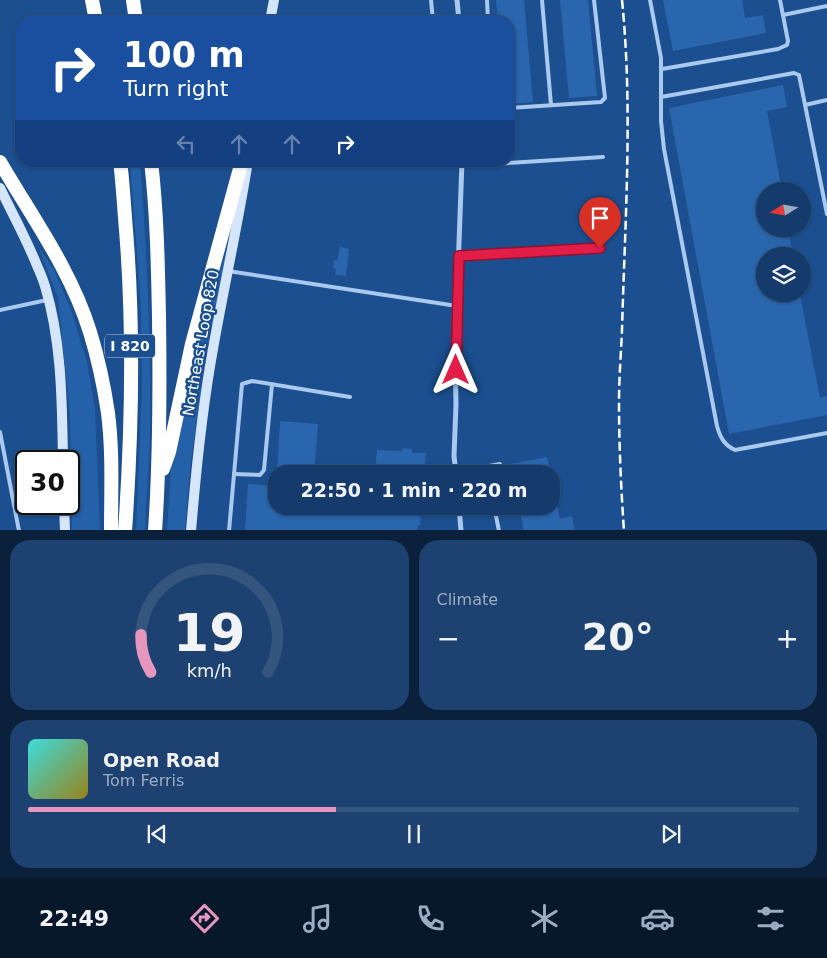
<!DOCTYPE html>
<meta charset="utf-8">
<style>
:root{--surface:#143b6b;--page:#1d4271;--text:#f1f3f6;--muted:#9dadc1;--line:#33557e;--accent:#e797bd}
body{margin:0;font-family:"DejaVu Sans",sans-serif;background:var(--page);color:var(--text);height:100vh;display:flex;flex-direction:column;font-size:19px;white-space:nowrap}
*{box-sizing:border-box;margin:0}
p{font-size:16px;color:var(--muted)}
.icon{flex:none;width:28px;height:28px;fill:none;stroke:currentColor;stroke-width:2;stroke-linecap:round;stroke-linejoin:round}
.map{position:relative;height:530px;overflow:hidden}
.sheet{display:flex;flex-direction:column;gap:10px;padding:10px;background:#0b203b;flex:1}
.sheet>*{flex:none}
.hud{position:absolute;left:15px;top:15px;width:500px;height:152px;border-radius:20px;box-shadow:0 1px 4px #0004,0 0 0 1px var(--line);background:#1a4fa0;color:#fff;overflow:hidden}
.needle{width:32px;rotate:259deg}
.controls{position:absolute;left:756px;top:182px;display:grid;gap:10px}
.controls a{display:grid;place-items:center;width:55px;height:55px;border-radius:50%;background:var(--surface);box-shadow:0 1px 4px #0004,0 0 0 1px var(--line);font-size:25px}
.speed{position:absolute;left:15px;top:450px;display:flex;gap:10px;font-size:25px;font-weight:700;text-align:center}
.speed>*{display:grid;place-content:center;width:65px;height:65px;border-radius:50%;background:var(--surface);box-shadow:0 1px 4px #0004,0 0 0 1px var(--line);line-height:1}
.speed .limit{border:2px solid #111;border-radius:8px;background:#fff;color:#111}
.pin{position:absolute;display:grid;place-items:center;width:42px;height:42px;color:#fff;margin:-51px -21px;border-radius:50% 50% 50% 0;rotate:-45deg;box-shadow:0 0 5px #0007}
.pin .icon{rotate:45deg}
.me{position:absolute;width:55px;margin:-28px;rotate:0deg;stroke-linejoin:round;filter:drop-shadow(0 0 4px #0008)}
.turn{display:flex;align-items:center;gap:18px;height:105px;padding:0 25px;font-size:22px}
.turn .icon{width:65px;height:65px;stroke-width:2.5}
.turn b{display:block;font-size:35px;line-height:42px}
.lanes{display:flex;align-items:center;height:48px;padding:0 25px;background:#0003;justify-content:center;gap:25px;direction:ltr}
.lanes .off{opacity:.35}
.big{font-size:38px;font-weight:700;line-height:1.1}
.sheet .tile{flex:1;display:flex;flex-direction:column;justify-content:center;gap:8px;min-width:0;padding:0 18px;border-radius:20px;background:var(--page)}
.sheet .dial{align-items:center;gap:0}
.dial svg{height:130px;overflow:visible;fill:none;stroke:var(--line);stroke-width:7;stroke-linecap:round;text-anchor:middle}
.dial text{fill:var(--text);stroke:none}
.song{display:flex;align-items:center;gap:15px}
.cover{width:60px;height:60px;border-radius:8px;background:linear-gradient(135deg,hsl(180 70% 55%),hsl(50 70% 35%))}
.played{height:5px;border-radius:2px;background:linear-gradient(90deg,var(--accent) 40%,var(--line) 40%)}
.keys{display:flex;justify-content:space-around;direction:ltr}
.heat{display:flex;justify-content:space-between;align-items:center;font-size:28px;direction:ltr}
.sheet .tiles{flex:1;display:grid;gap:10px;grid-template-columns:1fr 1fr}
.tile:last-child{grid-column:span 2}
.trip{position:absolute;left:268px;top:465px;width:292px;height:50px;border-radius:20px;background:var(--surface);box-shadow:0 1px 4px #0004,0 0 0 1px var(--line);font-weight:700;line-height:50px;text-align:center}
.tabs{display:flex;height:80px;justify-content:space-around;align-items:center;background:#08182b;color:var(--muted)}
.tabs .icon{width:35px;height:35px}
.tabs .active{color:var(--accent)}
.tabs b{font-size:22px;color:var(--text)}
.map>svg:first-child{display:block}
.green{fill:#2461a8}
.building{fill:#2a66ad}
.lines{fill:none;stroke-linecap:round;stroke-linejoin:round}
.service{stroke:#a9c9ee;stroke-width:4}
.minor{stroke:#a9c9ee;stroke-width:5}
.secondary{stroke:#d6e6fa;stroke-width:10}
.motorway{stroke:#fff;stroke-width:14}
.rail{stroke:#fff;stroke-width:2.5;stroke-dasharray:9 4;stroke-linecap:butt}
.route-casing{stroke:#92132f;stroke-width:12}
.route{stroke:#e11d48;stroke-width:9}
.labels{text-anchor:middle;stroke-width:5;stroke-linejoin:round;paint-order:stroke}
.shield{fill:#1b4f8f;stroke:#bbcadd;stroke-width:1}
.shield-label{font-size:14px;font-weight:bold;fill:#fff}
.street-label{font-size:15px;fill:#fff;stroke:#1b4f8f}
</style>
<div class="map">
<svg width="827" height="531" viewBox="0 0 827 531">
<rect width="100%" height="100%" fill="#1b4f8f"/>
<g class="green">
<path d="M130,161H140C147,253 151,344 150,435C149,467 146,499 145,531L136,530L142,388L141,305Z"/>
<polygon points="229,240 202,381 190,468 185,530 167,531 171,468 193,368"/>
<polygon points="38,246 54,270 71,310 87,362 95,409 100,530 72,530 70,415 58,298"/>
</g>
<g class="building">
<polygon points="496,0 524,0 533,102 509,104 509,21 498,21"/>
<polygon points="560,0 588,0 597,96 569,98"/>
<polygon points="663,0 742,0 745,18 763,15 766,33 673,51"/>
<polygon points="783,85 787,107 767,111 782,191 765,191 765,229 788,229 793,256 765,256 765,294 800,294 820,398 827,396 827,415 729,434 669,108"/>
<polygon points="340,247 349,249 346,276 335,275 336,269 333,268 334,260 337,261"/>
<polygon points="280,421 318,424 314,474 277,474"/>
<polygon points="403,448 412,449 412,453 426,453 424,474 375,474 377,450 402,451"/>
<polygon points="547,457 551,474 512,474 510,464"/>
<polygon points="248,484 276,486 276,506 421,506 420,525 418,525 417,531 245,531"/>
<polygon points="551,491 554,491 560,519 572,516 575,531 524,531 519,506 551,506"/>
</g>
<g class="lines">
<g class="service">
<polyline points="431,0 433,21"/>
<polyline points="487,0 488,21"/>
<polyline points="542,0 551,105"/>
<path d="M650,0L661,58V121L664,149L717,426C720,437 724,445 735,450L827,433"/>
<polyline points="783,15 827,6"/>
<polyline points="315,21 318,21"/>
<polyline points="662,69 778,49 787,45 788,41 780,0"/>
<polyline points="661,97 794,73 799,75 827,214"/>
<polyline points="805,105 827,100"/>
<polyline points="509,108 601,102 605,98 594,0"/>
<polyline points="462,166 603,157"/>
<polyline points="459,256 600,248"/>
<polyline points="228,271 457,306"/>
<polyline points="0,310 47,300"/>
<polyline points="0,432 19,531"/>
<polyline points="456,472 500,464 502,474"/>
<polyline points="234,474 260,475 264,470 272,384"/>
<polyline points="494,506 499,531"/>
<polyline points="229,531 242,384 252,381 350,397"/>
</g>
<g class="minor">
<polyline points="457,0 459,21"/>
<polyline points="456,474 454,456 456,405 455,353 462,161"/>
<polyline points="459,506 461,531"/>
</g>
<g class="secondary">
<polyline points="270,21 274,0"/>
<path d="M0,188C13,215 27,240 38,268C41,274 43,280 45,286C62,342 62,403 63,461"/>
<polyline points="64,504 65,531"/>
<path d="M191,531C196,470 202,409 213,349C224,286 238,224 248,161"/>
</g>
<g class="motorway">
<polyline points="92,0 96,21"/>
<polyline points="133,0 136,21"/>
<path d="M120,161C123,184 124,207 126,230C134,329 132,431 125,531"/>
<path d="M151,161C157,213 158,265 159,317C160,388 160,459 155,531"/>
<path d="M0,162C32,217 71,270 90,332C98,358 104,386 108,413C113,452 111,492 111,531"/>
<polyline points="163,469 169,452 192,344 242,161"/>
</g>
<path class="rail" d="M622,0C633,109 625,220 622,330C621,354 619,378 619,402C619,445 621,488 624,531"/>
</g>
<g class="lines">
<defs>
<polyline id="route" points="456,370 459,256 600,248"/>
</defs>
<use href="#route" class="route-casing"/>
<use href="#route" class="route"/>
</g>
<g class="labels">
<rect class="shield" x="105" y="334.5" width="50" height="23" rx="4"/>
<g class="shield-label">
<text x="130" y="351">I 820</text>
</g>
<g class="street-label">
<text transform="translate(201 343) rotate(-80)" y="5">Northeast Loop 820</text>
</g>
</g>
</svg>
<div class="controls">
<a><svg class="needle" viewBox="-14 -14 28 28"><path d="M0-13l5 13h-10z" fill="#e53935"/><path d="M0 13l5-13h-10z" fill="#9dadc1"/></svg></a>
<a><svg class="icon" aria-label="layers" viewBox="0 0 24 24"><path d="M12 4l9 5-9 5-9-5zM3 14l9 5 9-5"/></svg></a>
</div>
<div class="speed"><div class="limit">30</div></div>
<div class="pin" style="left:600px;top:248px;background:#d93025"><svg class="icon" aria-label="arrive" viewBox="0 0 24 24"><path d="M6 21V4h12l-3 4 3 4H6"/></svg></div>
<svg class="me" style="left:456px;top:370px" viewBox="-20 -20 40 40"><path d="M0-17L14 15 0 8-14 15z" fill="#e11d48" stroke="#fff" stroke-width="4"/></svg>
<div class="trip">22:50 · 1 min · 220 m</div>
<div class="hud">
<div class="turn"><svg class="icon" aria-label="right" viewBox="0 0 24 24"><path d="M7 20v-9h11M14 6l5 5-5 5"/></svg><div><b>100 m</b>Turn right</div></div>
<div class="lanes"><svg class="icon off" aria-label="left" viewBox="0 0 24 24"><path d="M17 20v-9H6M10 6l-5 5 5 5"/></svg><svg class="icon off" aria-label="ahead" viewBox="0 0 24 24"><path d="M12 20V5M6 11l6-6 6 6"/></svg><svg class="icon off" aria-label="ahead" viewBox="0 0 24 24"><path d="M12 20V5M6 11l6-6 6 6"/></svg><svg class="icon" aria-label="right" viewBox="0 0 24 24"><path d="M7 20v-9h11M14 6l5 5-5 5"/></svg></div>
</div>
</div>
<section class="sheet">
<div class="tiles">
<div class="tile dial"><svg viewBox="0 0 100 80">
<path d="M14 69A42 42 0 1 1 86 69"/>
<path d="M14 69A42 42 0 0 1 8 46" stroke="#e797bd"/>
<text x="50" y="56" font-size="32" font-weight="700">19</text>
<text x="50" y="72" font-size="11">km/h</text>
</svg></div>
<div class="tile"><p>Climate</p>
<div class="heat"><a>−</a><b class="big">20°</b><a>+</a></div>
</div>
<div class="tile">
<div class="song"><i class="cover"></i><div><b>Open Road</b><p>Tom Ferris</p></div></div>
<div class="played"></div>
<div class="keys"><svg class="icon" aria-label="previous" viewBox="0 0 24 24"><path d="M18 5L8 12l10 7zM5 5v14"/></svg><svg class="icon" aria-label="pause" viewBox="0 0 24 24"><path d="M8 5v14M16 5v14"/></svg><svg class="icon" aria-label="next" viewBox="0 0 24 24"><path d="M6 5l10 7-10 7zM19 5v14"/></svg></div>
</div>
</div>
</section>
<nav class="tabs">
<b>22:49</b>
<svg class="icon active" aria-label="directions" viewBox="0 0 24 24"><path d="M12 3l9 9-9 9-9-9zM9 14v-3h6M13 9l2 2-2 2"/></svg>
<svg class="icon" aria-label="music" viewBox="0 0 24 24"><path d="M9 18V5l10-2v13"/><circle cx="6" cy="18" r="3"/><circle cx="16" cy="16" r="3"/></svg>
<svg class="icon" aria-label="phone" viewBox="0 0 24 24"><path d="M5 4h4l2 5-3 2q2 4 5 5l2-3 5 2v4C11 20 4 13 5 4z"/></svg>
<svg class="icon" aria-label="climate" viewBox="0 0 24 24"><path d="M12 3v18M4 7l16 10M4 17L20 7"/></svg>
<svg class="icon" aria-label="car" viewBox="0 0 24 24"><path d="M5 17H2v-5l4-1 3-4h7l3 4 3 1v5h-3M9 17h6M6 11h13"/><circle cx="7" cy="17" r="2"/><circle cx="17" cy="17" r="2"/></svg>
<svg class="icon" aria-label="filters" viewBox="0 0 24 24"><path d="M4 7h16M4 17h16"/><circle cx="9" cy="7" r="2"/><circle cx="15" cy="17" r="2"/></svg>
</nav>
